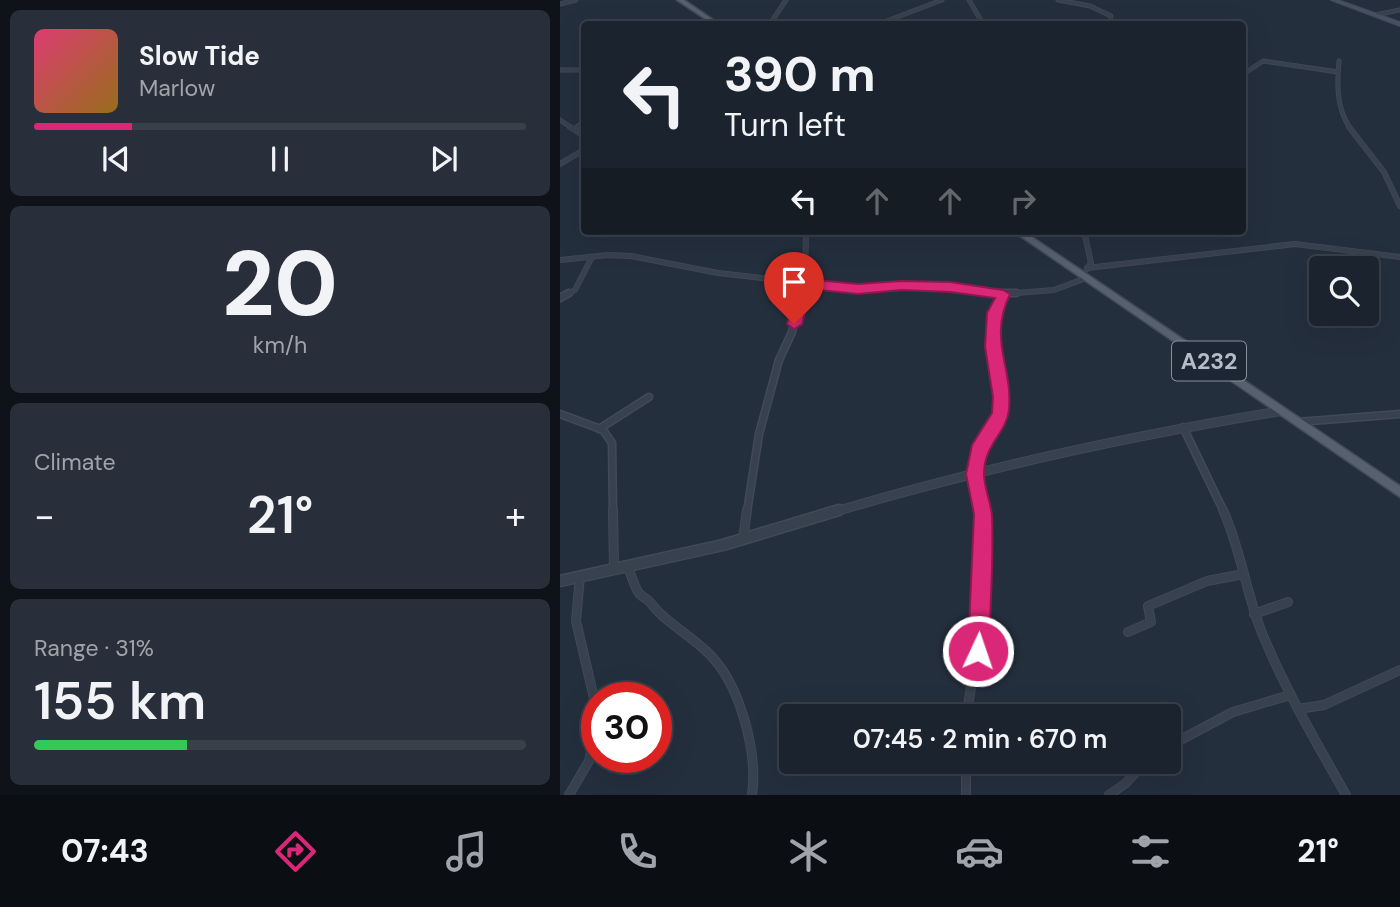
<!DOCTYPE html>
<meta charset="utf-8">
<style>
:root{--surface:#1b232e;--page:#282f3a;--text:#f1f3f6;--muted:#a0a4aa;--line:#39404a;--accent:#db2777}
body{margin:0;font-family:"DM Sans",sans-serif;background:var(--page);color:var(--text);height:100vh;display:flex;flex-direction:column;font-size:26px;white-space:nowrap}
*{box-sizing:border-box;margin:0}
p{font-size:23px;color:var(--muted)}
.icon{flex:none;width:38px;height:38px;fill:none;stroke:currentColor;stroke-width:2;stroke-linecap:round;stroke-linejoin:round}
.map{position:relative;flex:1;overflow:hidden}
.panel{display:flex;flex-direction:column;gap:10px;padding:10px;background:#0f1319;width:560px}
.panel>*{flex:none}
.guide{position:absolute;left:21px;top:21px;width:665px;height:214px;border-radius:7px;box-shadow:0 7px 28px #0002,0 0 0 2px var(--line);background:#1b232e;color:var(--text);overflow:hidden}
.buttons{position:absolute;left:749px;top:256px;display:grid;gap:14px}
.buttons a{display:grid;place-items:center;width:70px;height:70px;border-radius:7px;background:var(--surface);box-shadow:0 7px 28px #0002,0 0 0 2px var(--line);font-size:35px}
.speed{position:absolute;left:21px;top:682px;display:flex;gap:14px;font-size:35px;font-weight:700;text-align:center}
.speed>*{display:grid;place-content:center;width:91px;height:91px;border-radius:50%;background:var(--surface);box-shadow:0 7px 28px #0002,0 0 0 2px var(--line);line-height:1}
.speed .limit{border:10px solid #d22;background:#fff;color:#111}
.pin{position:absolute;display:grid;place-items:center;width:60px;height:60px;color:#fff;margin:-72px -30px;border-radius:50% 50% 50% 0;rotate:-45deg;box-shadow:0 0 7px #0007}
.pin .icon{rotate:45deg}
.me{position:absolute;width:77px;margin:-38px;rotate:3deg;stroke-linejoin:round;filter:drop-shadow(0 0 5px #0008)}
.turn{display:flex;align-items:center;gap:24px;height:147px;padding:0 28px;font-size:32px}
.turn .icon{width:91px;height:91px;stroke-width:2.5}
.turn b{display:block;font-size:49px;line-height:60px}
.lanes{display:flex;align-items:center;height:66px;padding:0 28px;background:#0003;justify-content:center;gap:35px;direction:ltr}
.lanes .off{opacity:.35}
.big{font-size:52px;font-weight:600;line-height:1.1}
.panel .widget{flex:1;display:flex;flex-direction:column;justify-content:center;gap:10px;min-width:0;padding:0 24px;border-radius:10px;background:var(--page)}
.panel .dial{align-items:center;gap:0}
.dial b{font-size:91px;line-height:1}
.song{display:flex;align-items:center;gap:21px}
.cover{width:84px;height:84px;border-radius:10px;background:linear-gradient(135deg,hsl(340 70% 55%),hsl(40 70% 35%))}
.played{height:7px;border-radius:4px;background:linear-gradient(90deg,var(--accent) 20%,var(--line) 20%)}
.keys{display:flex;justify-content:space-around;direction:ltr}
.heat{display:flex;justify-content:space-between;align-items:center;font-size:38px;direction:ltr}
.charge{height:10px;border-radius:5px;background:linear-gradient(90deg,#34c759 31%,var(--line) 0)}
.trip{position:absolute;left:219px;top:704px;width:402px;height:70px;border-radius:7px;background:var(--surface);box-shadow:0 7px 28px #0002,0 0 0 2px var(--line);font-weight:600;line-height:70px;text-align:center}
.menu{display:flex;height:112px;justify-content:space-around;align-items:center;background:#0b0e12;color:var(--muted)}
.menu .icon{width:49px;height:49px}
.menu .current{color:var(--accent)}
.menu b{font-size:32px;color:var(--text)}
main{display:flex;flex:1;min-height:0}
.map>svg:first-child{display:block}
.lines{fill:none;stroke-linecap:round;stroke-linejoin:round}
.minor-far3-casing{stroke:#414a57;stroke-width:5}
.minor-far2-casing{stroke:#414a57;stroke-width:6}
.minor-far1-casing{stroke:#414a57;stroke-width:9}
.minor-casing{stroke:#414a57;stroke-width:10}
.tertiary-far1-casing{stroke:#414a57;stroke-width:10}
.tertiary-casing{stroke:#414a57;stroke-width:13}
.secondary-casing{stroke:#414a57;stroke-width:2}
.primary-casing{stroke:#414a57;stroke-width:3}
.minor-far3{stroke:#38414e;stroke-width:3.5}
.minor-far2{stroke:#38414e;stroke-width:4.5}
.minor-far1{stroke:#38414e;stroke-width:6}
.minor{stroke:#38414e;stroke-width:8}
.tertiary-far1{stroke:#38414e;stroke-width:8}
.tertiary{stroke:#38414e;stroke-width:10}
.secondary{fill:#465061;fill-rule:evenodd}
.primary{fill:#56606e;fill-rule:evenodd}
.route{fill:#db2777;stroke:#8e194d;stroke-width:2}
.labels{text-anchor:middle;stroke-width:7;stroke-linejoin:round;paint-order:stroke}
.shield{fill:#1d2633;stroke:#878f9c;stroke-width:2}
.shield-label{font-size:23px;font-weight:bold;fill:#b4bcc9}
</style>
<main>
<section class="panel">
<div class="widget">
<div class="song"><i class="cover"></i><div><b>Slow Tide</b><p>Marlow</p></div></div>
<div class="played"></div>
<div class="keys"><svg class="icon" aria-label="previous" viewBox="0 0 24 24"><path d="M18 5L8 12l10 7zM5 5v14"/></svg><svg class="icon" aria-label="pause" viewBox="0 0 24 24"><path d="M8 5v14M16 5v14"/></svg><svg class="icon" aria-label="next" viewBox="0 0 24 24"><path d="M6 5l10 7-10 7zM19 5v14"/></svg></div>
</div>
<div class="widget dial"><b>20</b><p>km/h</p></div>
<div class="widget"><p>Climate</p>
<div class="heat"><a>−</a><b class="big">21°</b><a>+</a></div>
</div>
<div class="widget"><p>Range · 31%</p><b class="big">155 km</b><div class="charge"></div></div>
</section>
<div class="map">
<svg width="840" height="795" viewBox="0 0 840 795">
<rect width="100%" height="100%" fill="#242f3e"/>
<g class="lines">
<defs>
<g id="minor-far3">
<polyline points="409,0 423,24"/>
<polyline points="498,0 530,6 551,16 550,24"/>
<polyline points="0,4 16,0"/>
<polyline points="815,15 840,10"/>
<polyline points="120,24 150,21"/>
<polyline points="210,24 226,0"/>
<polyline points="319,24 382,0"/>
<path d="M779,61C777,85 776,107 790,128"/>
<polyline points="0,70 24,70"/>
<polyline points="682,75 703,61 778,72"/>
<polyline points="0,120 12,128"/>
<polyline points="16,128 24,121"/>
</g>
<g id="minor-far2">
<polyline points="10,127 24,136"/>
<polyline points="789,127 824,172 840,206"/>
<polyline points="15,129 18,127"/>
<polyline points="0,164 24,150"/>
<polyline points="524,231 531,263 527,269"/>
<polyline points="0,260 48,255 71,256 158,273 298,289 390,287 443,294 494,290 526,278"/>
<polyline points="527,268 735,244 840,257"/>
<polyline points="6,295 15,290 32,257"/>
<polyline points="242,295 245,283 246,231"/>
</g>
<g id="minor-far1">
<polyline points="435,293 456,293"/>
<polyline points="0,298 9,293"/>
<polyline points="0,414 43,430 52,443 53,512"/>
<polyline points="738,422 840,414"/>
<polyline points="623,427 664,512"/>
<polyline points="39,429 89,397"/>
<polyline points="187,512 199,434 219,360 232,332 242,293"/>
<path d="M423,512C418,491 409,463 422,443C428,432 438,425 440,411C447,367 419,345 443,294"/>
</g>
<g id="minor">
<polyline points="53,510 54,569"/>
<path d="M663,510C681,550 686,593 702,633C725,689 756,742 786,795"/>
<polyline points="183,539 187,510"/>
<path d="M68,567C71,575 74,585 78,592C81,597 87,598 90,602C106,624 135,637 154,659C181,690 198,754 192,795"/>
<polyline points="20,576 16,621 37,711"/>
<polyline points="694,614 728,602"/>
<polyline points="568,632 591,622 588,606 647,581 684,574"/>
<polyline points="738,709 764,705 840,670"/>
<polyline points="406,716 419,644 422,510"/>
<polyline points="609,746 673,712 730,695"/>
<polyline points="406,761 406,795"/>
<polyline points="9,795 29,761 37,722"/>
<polyline points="549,795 566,783 586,761"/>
</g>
<path id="tertiary-far1" d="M274,512C420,468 570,436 721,411"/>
<polyline id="tertiary" points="0,581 163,545 279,510"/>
<polygon id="secondary" points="771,0 778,0 840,22 840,26"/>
<g id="primary">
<polygon points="117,0 124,0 159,24 153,24"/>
<polygon points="453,231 463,231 840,486 840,497"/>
</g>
</defs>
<use href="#minor-far3" class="minor-far3-casing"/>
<use href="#minor-far2" class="minor-far2-casing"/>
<use href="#minor-far1" class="minor-far1-casing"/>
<use href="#minor" class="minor-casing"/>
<use href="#tertiary-far1" class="tertiary-far1-casing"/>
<use href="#tertiary" class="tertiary-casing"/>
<use href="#secondary" class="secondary-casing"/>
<use href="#primary" class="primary-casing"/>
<use href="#minor-far3" class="minor-far3"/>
<use href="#minor-far2" class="minor-far2"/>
<use href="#minor-far1" class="minor-far1"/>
<use href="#minor" class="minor"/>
<use href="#tertiary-far1" class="tertiary-far1"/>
<use href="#tertiary" class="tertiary"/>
<use href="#secondary" class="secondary"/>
<use href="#primary" class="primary"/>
</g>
<path class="route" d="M245,279L298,284L341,281L390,282L443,290L450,294C428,341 453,366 449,410C446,434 424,444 424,474C424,488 431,502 432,516C434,560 430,606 429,651L426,658L418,661L411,658L408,651L414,514L406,474L412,445L432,413L433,397L425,347L427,313L435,298L390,292L341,290L298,294L251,289L242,324L234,329L227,324L238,283Z"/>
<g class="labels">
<rect class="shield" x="612" y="341.5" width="74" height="39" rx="5"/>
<g class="shield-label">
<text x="649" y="369">A232</text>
</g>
</g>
</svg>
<div class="buttons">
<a><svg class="icon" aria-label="search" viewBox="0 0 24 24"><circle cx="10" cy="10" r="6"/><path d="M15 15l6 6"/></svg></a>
</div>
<div class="speed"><div class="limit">30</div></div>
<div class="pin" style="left:234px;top:324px;background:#d93025"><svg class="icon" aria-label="arrive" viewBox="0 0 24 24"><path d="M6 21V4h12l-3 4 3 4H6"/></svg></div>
<svg class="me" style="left:418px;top:651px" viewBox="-20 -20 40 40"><circle r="17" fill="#db2777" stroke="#fff" stroke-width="3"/><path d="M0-11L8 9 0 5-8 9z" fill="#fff"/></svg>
<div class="trip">07:45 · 2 min · 670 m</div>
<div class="guide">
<div class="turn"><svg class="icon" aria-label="left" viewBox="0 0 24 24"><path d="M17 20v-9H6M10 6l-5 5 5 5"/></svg><div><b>390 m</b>Turn left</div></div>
<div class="lanes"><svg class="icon" aria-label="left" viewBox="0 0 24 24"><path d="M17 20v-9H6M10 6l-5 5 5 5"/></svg><svg class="icon off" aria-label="ahead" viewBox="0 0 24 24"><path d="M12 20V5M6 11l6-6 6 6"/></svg><svg class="icon off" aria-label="ahead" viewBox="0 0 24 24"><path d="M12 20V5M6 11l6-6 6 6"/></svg><svg class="icon off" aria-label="right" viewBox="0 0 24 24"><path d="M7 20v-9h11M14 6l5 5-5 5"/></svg></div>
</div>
</div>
</main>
<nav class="menu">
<b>07:43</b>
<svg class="icon current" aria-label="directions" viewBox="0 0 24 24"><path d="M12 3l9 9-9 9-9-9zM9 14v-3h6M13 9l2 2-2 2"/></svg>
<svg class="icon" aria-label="music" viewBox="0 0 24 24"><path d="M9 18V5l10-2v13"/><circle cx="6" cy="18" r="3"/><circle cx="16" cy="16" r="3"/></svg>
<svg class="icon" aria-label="phone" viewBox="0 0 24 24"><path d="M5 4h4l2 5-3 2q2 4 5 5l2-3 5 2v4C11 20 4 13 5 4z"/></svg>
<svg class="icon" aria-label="climate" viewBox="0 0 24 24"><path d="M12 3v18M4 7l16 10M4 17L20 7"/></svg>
<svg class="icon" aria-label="car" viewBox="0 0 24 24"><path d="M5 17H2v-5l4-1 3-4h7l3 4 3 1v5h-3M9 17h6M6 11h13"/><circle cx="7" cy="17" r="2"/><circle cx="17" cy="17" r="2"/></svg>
<svg class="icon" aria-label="filters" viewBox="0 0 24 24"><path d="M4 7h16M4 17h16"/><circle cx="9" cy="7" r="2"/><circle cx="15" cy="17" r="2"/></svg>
<b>21°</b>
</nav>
